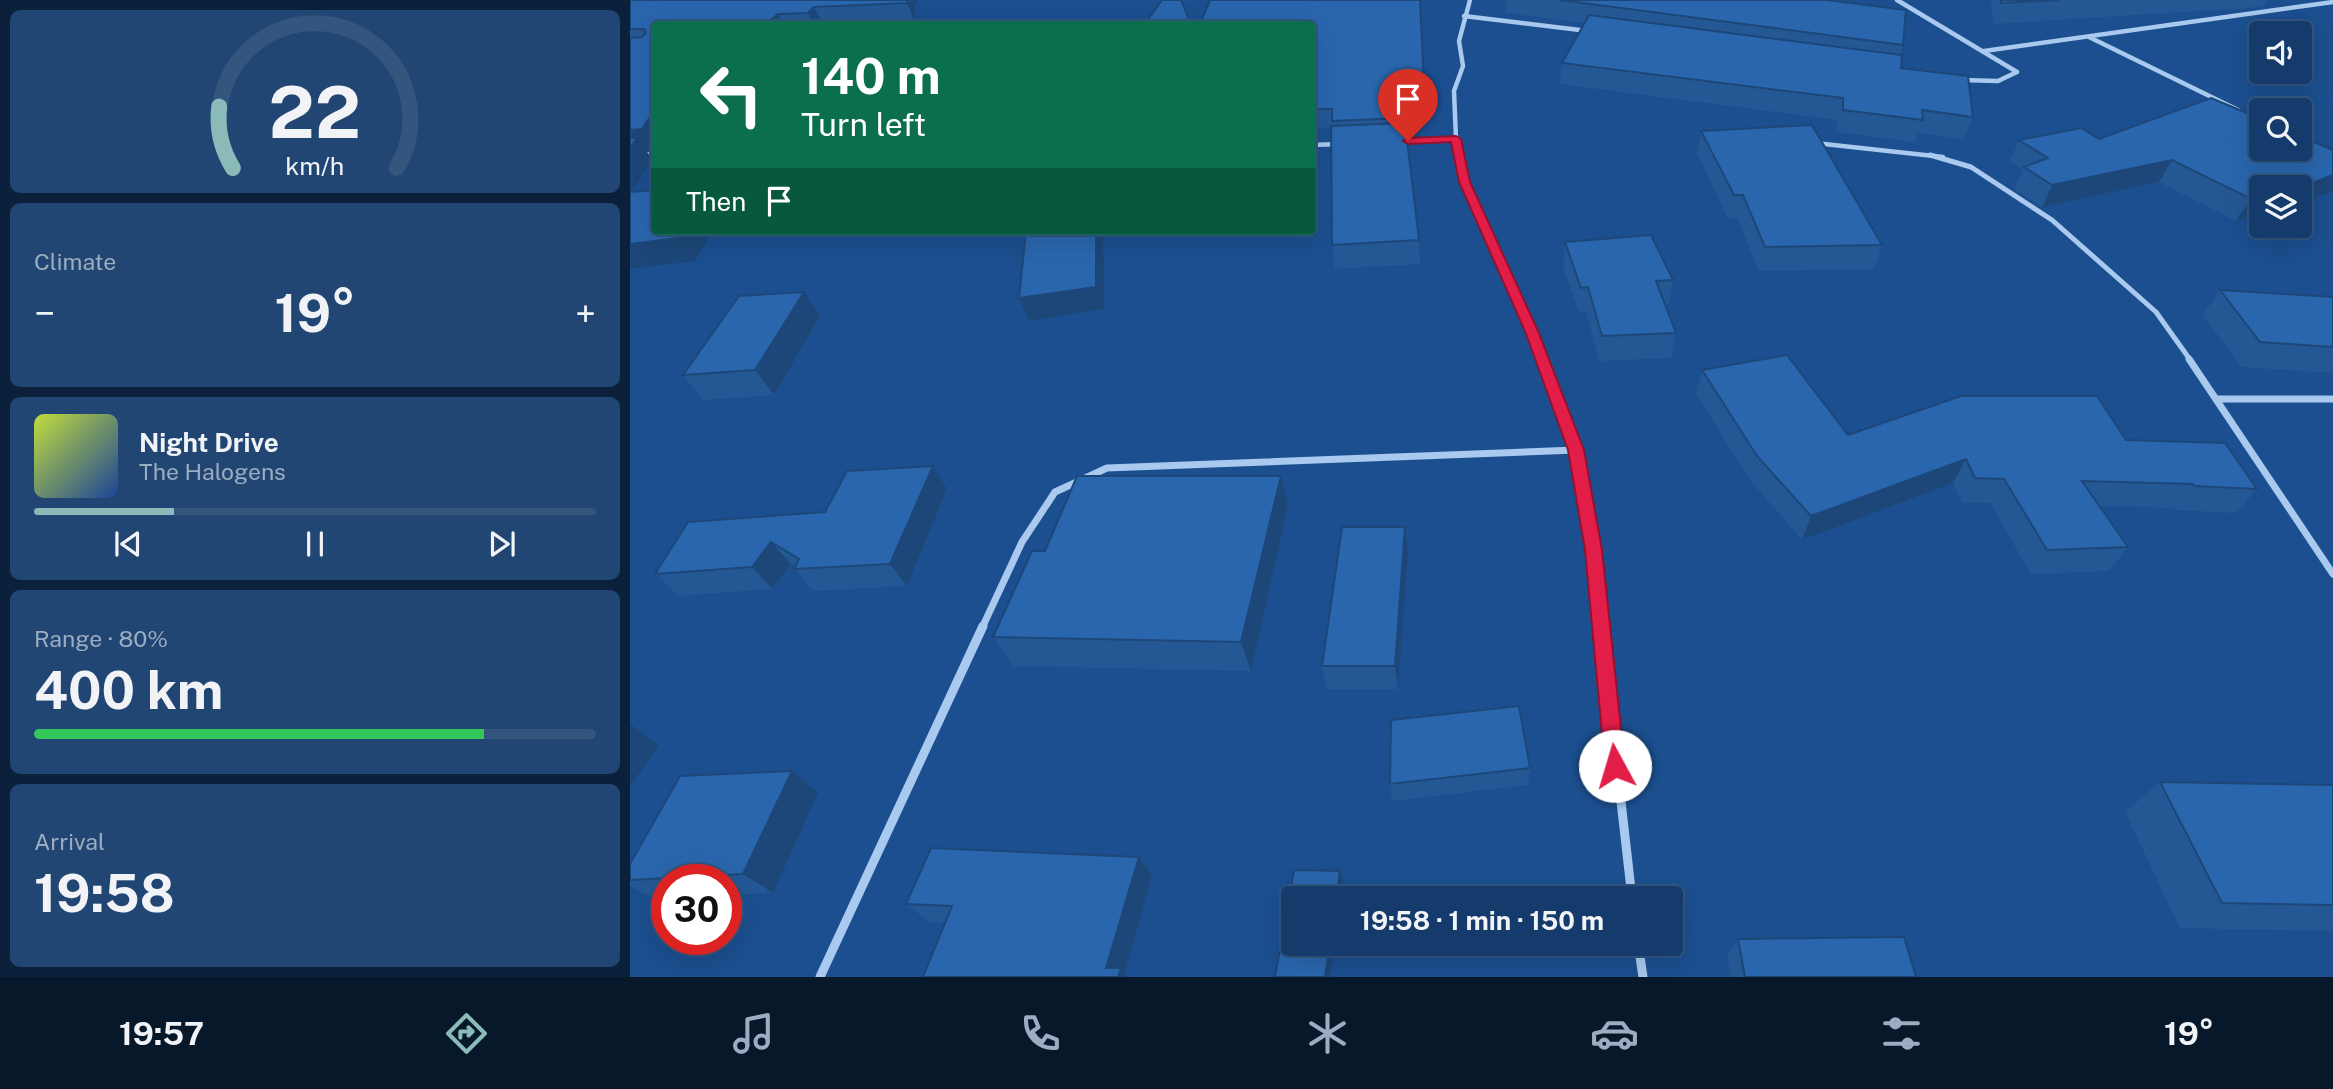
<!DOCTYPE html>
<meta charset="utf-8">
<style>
:root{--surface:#143b6b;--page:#214673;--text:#f1f3f6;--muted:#9dadc1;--line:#33557e;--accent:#8bbbb9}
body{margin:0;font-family:"Public Sans",sans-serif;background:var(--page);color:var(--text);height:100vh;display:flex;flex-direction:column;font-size:26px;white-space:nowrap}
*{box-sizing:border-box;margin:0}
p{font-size:23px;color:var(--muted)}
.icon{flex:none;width:38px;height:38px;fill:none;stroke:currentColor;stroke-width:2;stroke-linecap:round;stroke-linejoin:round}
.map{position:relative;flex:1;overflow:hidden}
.side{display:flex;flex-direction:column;gap:10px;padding:10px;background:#0b203b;width:630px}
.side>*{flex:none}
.guide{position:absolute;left:21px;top:21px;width:665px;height:214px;border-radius:7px;box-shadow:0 7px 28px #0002,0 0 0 2px var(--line);background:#0b6e4f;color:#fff;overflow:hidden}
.buttons{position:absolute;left:1619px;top:21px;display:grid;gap:14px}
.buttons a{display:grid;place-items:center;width:63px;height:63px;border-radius:7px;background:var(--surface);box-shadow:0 7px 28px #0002,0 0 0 2px var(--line);font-size:35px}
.speed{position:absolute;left:21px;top:864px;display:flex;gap:14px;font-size:35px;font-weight:700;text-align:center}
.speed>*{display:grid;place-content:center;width:91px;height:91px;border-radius:50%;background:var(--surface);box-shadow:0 7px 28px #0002,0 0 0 2px var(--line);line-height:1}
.speed .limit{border:10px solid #d22;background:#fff;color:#111}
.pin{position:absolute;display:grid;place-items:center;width:60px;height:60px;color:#fff;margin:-72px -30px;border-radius:50% 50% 50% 0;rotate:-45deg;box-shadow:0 0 7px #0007}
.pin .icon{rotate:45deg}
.me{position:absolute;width:77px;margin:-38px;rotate:354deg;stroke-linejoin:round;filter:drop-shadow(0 0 5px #0008)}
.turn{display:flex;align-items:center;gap:24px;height:147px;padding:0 35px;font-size:32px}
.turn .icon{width:91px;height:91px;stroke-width:2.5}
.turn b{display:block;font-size:49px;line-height:60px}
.then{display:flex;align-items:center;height:66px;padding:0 35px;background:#0003;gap:14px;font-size:26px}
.big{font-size:52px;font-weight:700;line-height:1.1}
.side .widget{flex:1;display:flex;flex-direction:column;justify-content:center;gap:10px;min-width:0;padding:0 24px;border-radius:10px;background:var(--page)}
.side .dial{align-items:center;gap:0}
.dial svg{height:182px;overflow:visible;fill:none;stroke:var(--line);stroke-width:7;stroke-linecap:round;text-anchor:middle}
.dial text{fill:var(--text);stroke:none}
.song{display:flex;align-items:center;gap:21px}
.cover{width:84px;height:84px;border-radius:10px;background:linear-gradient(135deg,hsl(70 70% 55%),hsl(220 70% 35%))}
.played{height:7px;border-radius:4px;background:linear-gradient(90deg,var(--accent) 25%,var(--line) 25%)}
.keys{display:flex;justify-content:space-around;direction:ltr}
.heat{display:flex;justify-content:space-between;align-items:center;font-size:38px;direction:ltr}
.charge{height:10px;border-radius:5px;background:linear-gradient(90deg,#34c759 80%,var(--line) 0)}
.trip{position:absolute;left:651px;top:886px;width:402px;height:70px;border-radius:7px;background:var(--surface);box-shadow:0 7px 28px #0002,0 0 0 2px var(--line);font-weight:700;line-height:70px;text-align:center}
.dock{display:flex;height:112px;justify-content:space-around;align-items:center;background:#08182b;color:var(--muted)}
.dock .icon{width:49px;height:49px}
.dock .current{color:var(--accent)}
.dock b{font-size:32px;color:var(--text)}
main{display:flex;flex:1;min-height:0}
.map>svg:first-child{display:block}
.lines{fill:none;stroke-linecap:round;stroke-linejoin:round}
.minor-far3{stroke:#a9c9ee;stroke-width:4.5}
.minor-far2{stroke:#a9c9ee;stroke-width:5}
.minor-far1{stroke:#a9c9ee;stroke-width:7}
.minor{stroke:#a9c9ee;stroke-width:9}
.wall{fill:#245895}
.shaded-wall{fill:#1d4779}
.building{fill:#2a66ad;stroke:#1d4779;stroke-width:2}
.route{fill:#e11d48;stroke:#92132f;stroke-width:2}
</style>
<main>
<section class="side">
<div class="widget dial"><svg viewBox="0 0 100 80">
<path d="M14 69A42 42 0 1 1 86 69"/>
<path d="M14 69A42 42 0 0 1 8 42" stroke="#8bbbb9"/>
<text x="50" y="56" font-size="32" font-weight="700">22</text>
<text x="50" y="72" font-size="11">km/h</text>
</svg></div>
<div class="widget"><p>Climate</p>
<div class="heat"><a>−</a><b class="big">19°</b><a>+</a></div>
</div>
<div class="widget">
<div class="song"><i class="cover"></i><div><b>Night Drive</b><p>The Halogens</p></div></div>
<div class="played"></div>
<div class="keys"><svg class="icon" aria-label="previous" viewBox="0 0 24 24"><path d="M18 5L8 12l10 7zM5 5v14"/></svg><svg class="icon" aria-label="pause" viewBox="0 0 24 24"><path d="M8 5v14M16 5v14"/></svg><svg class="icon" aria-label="next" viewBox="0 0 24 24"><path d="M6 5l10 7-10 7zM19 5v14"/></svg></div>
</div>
<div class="widget"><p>Range · 80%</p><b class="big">400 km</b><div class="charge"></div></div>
<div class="widget"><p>Arrival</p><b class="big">19:58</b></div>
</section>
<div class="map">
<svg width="1703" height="977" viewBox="0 0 1703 977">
<rect width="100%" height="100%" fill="#1b4f8f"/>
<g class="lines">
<g class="minor-far3">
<polyline points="1267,0 1387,72 1368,81 1331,80"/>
<polyline points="834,16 958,31"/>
<polyline points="1459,37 1608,110"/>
<polyline points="1354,51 1703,2"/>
<polyline points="770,142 826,139"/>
<polyline points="1185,143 1313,157"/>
<polyline points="682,145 710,144"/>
<polyline points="0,156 24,154"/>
<polyline points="830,157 826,139 824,91 833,66 829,41 840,0"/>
</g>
<g class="minor-far2">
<polyline points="829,155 835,182 913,361"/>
<polyline points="1300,155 1341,167 1422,220 1526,312 1561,361"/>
<polyline points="0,156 14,155"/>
</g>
<g class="minor-far1">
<polyline points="912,359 946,450 963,550 971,628"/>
<polyline points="1559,359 1703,574"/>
<polyline points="1588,399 1703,399"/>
<polyline points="352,628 392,542 425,492 477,468 946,450"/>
</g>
<g class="minor">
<polyline points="971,626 1002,898"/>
<polyline points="1008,943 1013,977"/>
<polyline points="190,977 353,626"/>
</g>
</g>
<g class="wall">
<polygon points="0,0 289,0 285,4 285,22 234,24 24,24 24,151 16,151 22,159 2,192 24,231 83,231 65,261 0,269"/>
<polygon points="790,0 796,124 775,123 789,240 790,264 705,269 702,245 701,128 682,127 682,24"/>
<polygon points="876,0 1197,0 1273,45 1270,55 1271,68 1343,117 1334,139 1288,133 1285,142 1206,132 1207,120 930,84 932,63 954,23 876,13"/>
<polygon points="1361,0 1637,0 1633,7 1363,24"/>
<polygon points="1071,131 1252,245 1244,269 1129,271 1107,218 1098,219 1067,153"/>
<polygon points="1469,139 1703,150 1670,204 1670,187 1631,187 1631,212 1606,221 1529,182 1412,207 1384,189 1393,170 1380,162 1389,140"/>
<polygon points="935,242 1043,280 1039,304 1035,305 1046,333 1041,358 969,361 956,312 949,312 933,267"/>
<polygon points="1590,290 1703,297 1703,373 1611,367 1573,315"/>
<polygon points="190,316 144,395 73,400 53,375"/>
<polygon points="1072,370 1218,435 1496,440 1627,489 1606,513 1545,510 1544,508 1470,506 1498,547 1479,571 1401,574 1360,503 1332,503 1323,483 1172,540 1120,480 1066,394"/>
<polygon points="303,466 317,489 277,586 183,591 164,569 165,567 161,564 142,589 48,596 25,574 195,512"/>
<polygon points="658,506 621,671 383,666 363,637 415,551"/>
<polygon points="775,527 778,552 768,689 697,689 692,666"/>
<polygon points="900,768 898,785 762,801 760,784"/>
<polygon points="1530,782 1703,785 1703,931 1550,928 1495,812"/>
<polygon points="188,793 143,893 96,895 96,880 37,880 37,899 25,899 0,886 0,864"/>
<polygon points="509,857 522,876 495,973 315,923 300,922 276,904"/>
<polygon points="1108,939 1286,977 1101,977 1097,956"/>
</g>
<g class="shaded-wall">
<polygon points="277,0 289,0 285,4 285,22 277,3"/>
<polygon points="184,7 193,24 184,24 178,13"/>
<polygon points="148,14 153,24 136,24"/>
<polygon points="24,111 24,151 16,151 22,159 0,196 0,130"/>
<polygon points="1542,160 1529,182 1412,207 1422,185"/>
<polygon points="1703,175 1703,191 1670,204 1670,192 1674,186"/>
<polygon points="1666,182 1663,187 1652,187"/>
<polygon points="1631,195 1631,212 1606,221 1621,199"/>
<polygon points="53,231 83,231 65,261 0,269 0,244"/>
<polygon points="466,231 473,231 474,309 399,321 389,298"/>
<polygon points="174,292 190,316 144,395 125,370"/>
<polygon points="1336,459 1323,483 1172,540 1181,516"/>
<polygon points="303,466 317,489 277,586 260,564"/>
<polygon points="651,476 658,506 621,671 611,642"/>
<polygon points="775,527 778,552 768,689 765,666"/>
<polygon points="141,542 161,564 142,589 122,567"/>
<polygon points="0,724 29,746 0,786"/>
<polygon points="162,771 188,793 143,893 113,874"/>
<polygon points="509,857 522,876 495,973 499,977 485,977 476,968"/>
<polygon points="710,871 713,881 711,898 706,898"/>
<polygon points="700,943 704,943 700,977 695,977"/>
</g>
<g class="building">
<polygon points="0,0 277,0 277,3 184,7 178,13 148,14 136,24 24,24 24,111 12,129 0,130 0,38 12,37 16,33 14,29 0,29"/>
<polygon points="532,0 551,0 561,24 515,24"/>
<polygon points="580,0 790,0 795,106 773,105 774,118 702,121 702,109 682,109 682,24 570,24"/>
<polygon points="930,0 1197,0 1276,10 1273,45"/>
<polygon points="1371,0 1429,0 1371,3"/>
<polygon points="959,15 1272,55 1271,68 1338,76 1343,117 1292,110 1293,120 1213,110 1213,98 932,63"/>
<polygon points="1581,98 1631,119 1631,149 1670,149 1670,136 1703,150 1703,175 1674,186 1666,182 1652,187 1631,187 1631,195 1621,199 1542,160 1422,185 1394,167 1418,158 1389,140 1451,128 1469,139"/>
<polygon points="775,123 789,240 702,245 701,126"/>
<polygon points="1182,125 1252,245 1135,247 1113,195 1104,195 1071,131"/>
<polygon points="0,138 7,138 0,148"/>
<polygon points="24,190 24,231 53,231 49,238 0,244 0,192"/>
<polygon points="396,231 466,231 466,287 389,298"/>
<polygon points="1021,235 1043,280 1026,281 1046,333 972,336 958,287 951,288 935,242"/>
<polygon points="1590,290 1703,297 1703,347 1630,342"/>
<polygon points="174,292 125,370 53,375 109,296"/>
<polygon points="1157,355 1218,435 1331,396 1467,396 1496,440 1595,443 1627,489 1565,486 1563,484 1452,481 1498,547 1417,550 1374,479 1345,478 1336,459 1181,516 1127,456 1072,370"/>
<polygon points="303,466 260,564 164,569 169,559 141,542 122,567 25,574 58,522 195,512 217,471"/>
<polygon points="447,476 651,476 611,642 363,637 402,551 415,551"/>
<polygon points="712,527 775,527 765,666 692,666"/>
<polygon points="889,706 900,768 760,784 761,720"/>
<polygon points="162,771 113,874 0,880 0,864 50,776"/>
<polygon points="1530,782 1703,785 1703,905 1592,903"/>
<polygon points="301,848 509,857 476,968 491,968 488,977 293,977 322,906 276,904"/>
<polygon points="664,870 710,871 706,898 663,898 663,943 700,943 695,977 645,977"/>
<polygon points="1274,937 1286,977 1115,977 1108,939"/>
</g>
<polygon class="route" points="826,136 831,139 840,182 908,331 954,450 972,550 995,766 992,773 985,776 978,773 975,766 955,550 938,450 895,331 829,182 821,142 778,144 773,141 778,138"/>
</svg>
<div class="buttons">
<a><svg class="icon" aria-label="sound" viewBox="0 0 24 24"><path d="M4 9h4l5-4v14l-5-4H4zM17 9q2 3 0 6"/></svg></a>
<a><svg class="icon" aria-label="search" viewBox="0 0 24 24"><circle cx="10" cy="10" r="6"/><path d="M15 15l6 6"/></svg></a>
<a><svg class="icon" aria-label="layers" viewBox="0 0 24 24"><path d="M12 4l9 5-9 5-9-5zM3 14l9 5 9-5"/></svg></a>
</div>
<div class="speed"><div class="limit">30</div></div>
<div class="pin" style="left:778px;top:141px;background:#d93025"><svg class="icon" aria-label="arrive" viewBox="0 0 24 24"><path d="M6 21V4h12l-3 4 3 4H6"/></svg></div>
<svg class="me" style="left:985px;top:766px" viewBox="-20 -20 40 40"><circle r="19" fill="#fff"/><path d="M0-13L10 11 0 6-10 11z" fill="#e11d48"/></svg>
<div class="trip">19:58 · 1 min · 150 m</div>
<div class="guide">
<div class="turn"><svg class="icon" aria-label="left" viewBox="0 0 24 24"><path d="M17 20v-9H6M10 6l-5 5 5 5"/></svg><div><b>140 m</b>Turn left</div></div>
<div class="then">Then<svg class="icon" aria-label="arrive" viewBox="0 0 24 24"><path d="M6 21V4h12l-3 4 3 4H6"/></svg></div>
</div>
</div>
</main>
<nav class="dock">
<b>19:57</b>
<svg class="icon current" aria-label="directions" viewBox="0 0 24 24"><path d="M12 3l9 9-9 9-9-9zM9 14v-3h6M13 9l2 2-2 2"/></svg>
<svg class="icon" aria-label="music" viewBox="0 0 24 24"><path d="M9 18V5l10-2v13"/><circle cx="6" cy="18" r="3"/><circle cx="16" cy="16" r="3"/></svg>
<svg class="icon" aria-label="phone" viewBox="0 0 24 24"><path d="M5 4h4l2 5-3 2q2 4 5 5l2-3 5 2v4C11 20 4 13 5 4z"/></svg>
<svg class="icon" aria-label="climate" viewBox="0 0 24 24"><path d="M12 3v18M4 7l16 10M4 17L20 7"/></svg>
<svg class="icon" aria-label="car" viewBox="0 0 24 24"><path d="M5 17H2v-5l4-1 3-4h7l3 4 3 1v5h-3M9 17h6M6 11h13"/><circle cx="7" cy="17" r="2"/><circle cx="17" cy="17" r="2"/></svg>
<svg class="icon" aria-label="filters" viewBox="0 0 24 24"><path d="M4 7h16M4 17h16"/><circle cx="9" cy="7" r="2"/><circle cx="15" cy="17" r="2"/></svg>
<b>19°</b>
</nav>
